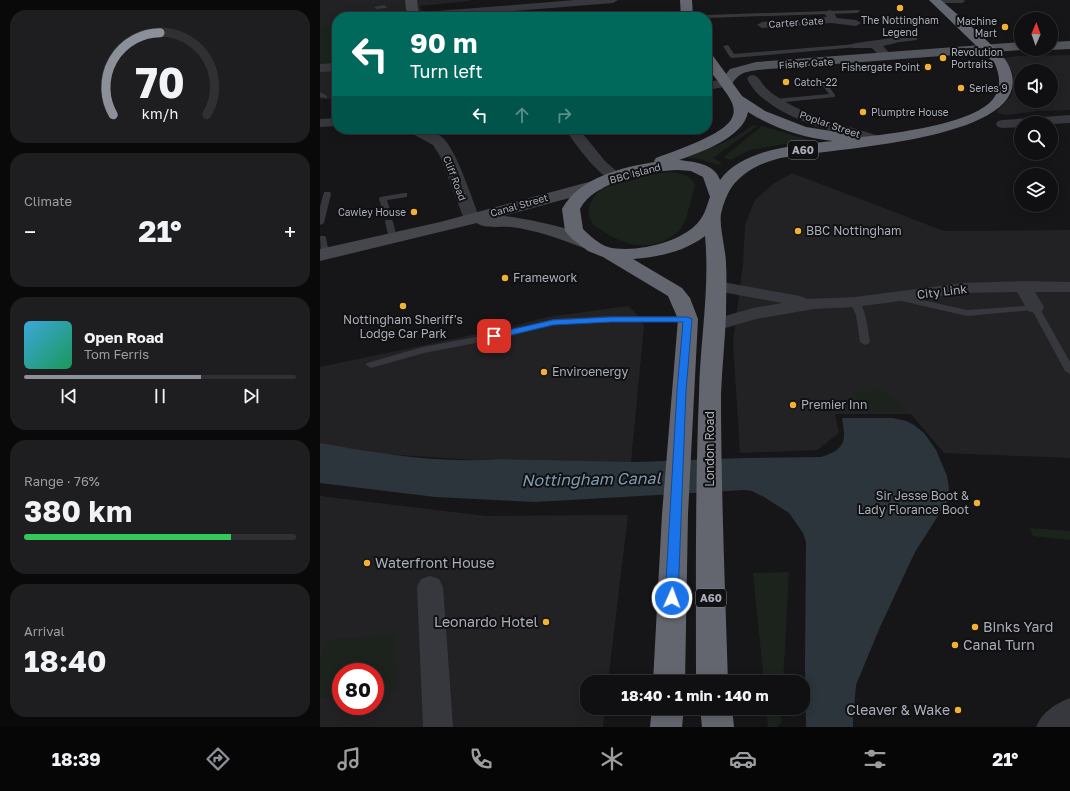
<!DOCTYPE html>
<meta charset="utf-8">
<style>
:root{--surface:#101012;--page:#1e1e20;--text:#f1f3f6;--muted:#9c9d9f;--line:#303032;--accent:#8c9099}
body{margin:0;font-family:"Golos Text",sans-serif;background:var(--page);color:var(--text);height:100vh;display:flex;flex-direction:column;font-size:15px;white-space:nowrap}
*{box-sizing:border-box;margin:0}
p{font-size:13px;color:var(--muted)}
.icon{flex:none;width:22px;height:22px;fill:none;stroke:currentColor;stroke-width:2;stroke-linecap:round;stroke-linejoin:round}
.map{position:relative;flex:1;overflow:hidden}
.details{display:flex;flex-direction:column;gap:10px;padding:10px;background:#09090a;width:320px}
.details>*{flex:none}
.hud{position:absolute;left:12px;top:12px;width:380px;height:122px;border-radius:16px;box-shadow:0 2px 10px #0003,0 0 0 1px var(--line);background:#00695c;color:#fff;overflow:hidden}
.needle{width:26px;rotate:2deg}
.controls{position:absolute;left:694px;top:12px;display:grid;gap:8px}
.controls a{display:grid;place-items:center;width:44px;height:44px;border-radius:50%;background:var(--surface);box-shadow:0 2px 10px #0003,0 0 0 1px var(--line);font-size:20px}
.speed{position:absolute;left:12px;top:663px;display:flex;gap:8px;font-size:20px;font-weight:700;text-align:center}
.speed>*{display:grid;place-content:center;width:52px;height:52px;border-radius:50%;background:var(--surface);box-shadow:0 2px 10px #0003,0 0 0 1px var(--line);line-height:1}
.speed .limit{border:6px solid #d22;background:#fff;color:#111}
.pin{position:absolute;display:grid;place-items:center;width:34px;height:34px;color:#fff;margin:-17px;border-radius:8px;box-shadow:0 2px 6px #0006}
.me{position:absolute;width:44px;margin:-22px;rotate:2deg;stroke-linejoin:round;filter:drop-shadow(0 0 3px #0008)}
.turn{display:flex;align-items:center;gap:14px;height:84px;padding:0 12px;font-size:18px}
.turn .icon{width:52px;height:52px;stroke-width:2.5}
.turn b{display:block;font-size:28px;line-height:34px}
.lanes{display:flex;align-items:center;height:38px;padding:0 12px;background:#0003;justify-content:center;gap:20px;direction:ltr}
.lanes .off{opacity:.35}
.big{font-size:30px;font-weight:700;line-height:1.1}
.details .card{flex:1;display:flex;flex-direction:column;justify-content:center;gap:6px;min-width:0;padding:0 14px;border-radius:16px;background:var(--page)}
.details .dial{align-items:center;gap:0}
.dial svg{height:104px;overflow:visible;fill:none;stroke:var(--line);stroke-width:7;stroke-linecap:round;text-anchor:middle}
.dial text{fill:var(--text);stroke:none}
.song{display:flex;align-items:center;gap:12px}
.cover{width:48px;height:48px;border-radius:6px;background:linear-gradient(135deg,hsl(200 70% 55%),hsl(150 70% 35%))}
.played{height:4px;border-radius:2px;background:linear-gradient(90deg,var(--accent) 65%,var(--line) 65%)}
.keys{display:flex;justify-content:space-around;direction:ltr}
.heat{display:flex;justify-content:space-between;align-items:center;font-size:22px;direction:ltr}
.charge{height:6px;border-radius:3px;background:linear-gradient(90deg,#34c759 76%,var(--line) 0)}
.trip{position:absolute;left:260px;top:675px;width:230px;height:40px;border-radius:16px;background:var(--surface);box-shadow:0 2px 10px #0003,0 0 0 1px var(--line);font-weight:700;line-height:40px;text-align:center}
.tabs{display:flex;height:64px;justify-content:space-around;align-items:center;background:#060607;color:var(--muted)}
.tabs .icon{width:28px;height:28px}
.tabs .active{color:var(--accent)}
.tabs b{font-size:18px;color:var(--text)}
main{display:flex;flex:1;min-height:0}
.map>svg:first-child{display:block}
.built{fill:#222225;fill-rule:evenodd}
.green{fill:#1c231d}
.water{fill:#2c353c}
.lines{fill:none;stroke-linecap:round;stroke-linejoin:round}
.lane{fill:#37383d;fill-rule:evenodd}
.street{fill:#37383d;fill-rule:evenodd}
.secondary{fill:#45474d;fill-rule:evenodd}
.primary{fill:#53555c;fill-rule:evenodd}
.highway{fill:#63666e;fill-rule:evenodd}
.route{fill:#1a73e8;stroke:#114b97}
.poi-dot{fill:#f2b134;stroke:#111113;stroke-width:1.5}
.labels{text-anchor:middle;stroke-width:4;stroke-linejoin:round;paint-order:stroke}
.far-poi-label{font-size:10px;fill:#a8adb8;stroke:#111113;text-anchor:start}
.far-street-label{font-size:10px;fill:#a8adb8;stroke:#111113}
.shield{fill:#111113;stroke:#7b7e86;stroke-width:1}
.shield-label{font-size:11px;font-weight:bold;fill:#a8adb8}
.poi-label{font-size:12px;fill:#a8adb8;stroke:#111113;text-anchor:start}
.street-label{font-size:12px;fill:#a8adb8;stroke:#111113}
.near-poi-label{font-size:14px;fill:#a8adb8;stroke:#111113;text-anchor:start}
.near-water-label{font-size:16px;font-style:italic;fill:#7f9bb3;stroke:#111113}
</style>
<main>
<section class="details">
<div class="card dial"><svg viewBox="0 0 100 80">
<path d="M14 69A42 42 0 1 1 86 69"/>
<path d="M14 69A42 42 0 0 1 50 6" stroke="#8c9099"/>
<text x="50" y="56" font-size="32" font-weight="700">70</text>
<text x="50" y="72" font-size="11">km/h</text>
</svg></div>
<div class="card"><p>Climate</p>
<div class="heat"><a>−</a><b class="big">21°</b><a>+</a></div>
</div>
<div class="card">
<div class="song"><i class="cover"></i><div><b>Open Road</b><p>Tom Ferris</p></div></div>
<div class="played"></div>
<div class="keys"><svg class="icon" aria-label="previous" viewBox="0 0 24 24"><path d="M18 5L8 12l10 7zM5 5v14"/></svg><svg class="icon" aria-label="pause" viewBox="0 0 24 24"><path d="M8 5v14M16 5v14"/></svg><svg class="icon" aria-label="next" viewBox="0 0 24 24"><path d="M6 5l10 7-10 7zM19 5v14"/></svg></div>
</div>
<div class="card"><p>Range · 76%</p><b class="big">380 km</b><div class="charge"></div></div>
<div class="card"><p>Arrival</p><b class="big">18:40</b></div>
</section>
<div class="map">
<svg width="750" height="727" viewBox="0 0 750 727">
<rect width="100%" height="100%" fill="#161618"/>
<g class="built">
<polygon points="0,0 150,0 150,1 100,6 102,11 104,12 139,9 142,17 17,17 17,99 0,99"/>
<path d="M750,55V110L718,111L685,115L676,112L691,96L693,86V73L684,58L698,56ZM701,71H731V101H701Z"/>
<polygon points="472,173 624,231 750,230 750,458 624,453 591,414 515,414 519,433 497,450 420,453 413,342 423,264 425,225 435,200 453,184"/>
<polygon points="308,306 318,316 324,326 311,462 178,459 155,460 65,454 0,443 0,367 181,329 227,317"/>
<path d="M0,496L166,516L308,515L288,682H267V708H285L283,727H0ZM21,672H55V706H21Z"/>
</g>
<g class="green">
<polygon points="0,25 17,25 17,64 0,65"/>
<path d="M433,125L437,126L393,158L402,163L398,165L379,159L363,157C388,149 412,142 433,125Z"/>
<polygon points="442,126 489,140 430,150 410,160 404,157"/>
<path d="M349,172C358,173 372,174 375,186C371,198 367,222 359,231C355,235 350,237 346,240C325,250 304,245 286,233C282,230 276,228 273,224C263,212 272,195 284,188C290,185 297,183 304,182C319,178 333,173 349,172Z"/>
<polygon points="563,391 588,410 541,411 535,392"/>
<polygon points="710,528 750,531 750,540 713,536"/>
<polygon points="469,572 463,682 444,682 433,573"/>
<polygon points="74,635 77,690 55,692 55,672 21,672 21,696 0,698 0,658 6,640"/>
<polygon points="446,708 461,708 461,723 457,727 448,727"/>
</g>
<path class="water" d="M522,418H573L586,421L594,425L604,433L616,450L627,476L629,488L628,500L595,552L560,627L536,685L533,718V727H486L485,666L486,542L483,533L469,513L444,497L432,491L425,490L215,502L115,497L0,483V443C58,453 119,464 178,459L317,462L424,458L501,457C526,449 526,441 522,418Z"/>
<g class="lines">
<g class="lane">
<polygon points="614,0 644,0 645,1 642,3 616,3"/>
<polygon points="64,5 67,7 66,8 57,9 54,7"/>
<polygon points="539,10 540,11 537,13 387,18 387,17 382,17 385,15"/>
<polygon points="595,37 597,38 597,40 572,43 569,41 572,39"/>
<polygon points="536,44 538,45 538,47 412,58 410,57 403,46 408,45 414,54"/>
<polygon points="503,80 505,81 515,95 515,97 455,103 452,101 455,99 509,94 500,82"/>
<polygon points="0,92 7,96 7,98 0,97"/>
<polygon points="4,192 10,192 11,194 4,223 0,225 0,207"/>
<polygon points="84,193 87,193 87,197 67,200 71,213 70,215 64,215 59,199 60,197"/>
<polygon points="66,220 72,220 73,222 77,238 76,240 73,240 69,238 65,222"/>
<polygon points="0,236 5,236 6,238 9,253 8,255 2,255 1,253"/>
<polygon points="576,294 647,310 718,305 750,362 750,374 745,371 712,310 647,316 573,299 571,297 573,295"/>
<path d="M535,299C546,302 548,332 550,342L548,344L545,345L540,342L536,315L530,302Z"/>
<polygon points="291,316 368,316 373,319 368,322 291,322 233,325 187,337 104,353 51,368 46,365 47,363 103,347 187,331 233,319"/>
</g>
<g class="street">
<polygon points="255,0 298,0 293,3 120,17 88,16 93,13"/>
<polygon points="509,10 513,11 517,18 536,20 541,23 536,26 511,23 442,28 437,25 442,22 507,17 504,13"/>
<path d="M572,38L576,39L578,41L576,43L563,46L573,57L571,59C562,62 558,54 552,48H532L530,46L532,44L536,43Z"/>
<polygon points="17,63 17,71 0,72 0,64"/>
<path d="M433,75C440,77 441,83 446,88C453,95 462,100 471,105C497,119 528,126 556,135L558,138L556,141L551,142L546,141C510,130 467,121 438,94C434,90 430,84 427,79L429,76Z"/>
<polygon points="406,79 410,80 412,83 410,86 387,90 387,82"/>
<polygon points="750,115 750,123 731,124 731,123 701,123 701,127 683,128 678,127 676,124 678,121 683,120"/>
<polygon points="17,118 17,126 0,127 0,119"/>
<path d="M87,129C100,129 115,129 125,140C138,155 152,199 160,219L158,222L152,224L146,222L144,219L120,156L113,145L89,132Z"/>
<path d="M245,129H259L285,161L303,177L301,180C298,181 295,182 292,180C277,175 254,142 245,129Z"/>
<polygon points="397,281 480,296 488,299 535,297 642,283 703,281 750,282 750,292 715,292 724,307 722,311 715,313 708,311 697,292 642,293 535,307 494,309 436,319 395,331 388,329 386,325 388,321 433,308 462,303 391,290 388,286 391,282"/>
<polygon points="110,576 119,579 123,587 133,727 103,727 97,587 101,579"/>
<path d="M750,698V727H716C722,712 735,704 750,698Z"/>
</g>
<g class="secondary">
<polygon points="85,0 97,0 99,17 87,17"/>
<path d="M276,180L282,181L284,185L282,189L183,216C200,217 267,230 276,243L273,247L267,249L261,247C238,238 215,230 191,227C181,226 164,229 157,223L0,261V249L120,222Z"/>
</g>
<g class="primary">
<polygon points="750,41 750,49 731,50 728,49 731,49 731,42"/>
<path d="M701,42V49H704L701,50L437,70C432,71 424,72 420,75C412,80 413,89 401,86L399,83L410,69L436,62Z"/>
</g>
<g class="highway">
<polygon points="360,0 372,0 373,17 361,17"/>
<path d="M609,0H621C635,12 649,25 663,37C672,46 682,53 688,64C729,143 497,148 457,159C441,163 425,171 414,184C408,191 403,204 401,214C399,226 406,250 406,264C407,281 406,298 406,315C405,341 402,368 401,394C401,490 405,586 408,682H376C376,586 375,490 379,394C380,341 390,289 385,236C364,252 338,257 313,259L362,288L370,298L378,319L368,514L365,682H333L342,514L358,319L348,296L283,257L268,251L251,238L245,231L242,209C259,178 302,167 335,162L334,161L336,158C354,151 404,135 412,118C417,108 410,98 404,90C400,83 389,71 387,65C386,61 387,56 387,52L391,53L422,96L445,111L486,127L530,134L533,137L532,138C563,135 659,125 675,96C682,86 679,74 675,64ZM428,112C453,128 483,138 513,141C478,145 423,148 400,180C394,163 374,162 359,160C381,152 423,138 428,112ZM358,170L371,171L383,177L390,197C387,205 385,214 380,220C365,242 313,254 288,247C279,244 270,236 263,229L260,209C274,181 330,171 358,170Z"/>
<polygon points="332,708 364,708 362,727 330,727"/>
<polygon points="380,708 412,708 414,727 382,727"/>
</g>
</g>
<polygon class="route" points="291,317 368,317 372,319 366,391 358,598 356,601 352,603 347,601 345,598 357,391 363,322 291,322 233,325 174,339 169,336 171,334 233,320"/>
<g class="poi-dot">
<circle cx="580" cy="8" r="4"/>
<circle cx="685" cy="27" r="4"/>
<circle cx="623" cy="58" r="4"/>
<circle cx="608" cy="67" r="4"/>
<circle cx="466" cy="82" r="4"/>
<circle cx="641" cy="88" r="4"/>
<circle cx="543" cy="112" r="4"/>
<circle cx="94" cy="212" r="4"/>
<circle cx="478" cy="231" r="4"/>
<circle cx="185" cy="278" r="4"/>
<circle cx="83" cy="306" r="4"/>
<circle cx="224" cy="372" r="4"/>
<circle cx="473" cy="405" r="4"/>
<circle cx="657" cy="503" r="4"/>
<circle cx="47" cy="563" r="4"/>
<circle cx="226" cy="622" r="4"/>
<circle cx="655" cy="627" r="4"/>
<circle cx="635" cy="645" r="4"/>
<circle cx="638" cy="710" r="4"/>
</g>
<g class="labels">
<g class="far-poi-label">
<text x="580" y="24" text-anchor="middle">The Nottingham<tspan x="580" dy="12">Legend</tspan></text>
<text x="677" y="25" text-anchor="end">Machine<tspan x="677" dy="12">Mart</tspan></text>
<text x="631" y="56">Revolution<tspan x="631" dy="12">Portraits</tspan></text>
<text x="600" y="71" text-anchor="end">Fishergate Point</text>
<text x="474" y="86">Catch-22</text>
<text x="649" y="92">Series 9</text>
<text x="551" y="116">Plumptre House</text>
<text x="86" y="216" text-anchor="end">Cawley House</text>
</g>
<g class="far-street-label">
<text transform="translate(476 22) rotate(-4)" y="4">Carter Gate</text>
<text transform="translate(486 63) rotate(-4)" y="4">Fisher Gate</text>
<text transform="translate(510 124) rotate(19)" y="4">Poplar Street</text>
<text transform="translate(315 173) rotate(-15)" y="4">BBC Island</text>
<text transform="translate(135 178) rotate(69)" y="4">Cliff Road</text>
<text transform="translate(199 205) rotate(-16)" y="4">Canal Street</text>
</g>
<g class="shield">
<rect x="468" y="141" width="30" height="18" rx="3"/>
<rect x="376" y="589" width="30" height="18" rx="3"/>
</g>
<g class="shield-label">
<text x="483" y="154">A60</text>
<text x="391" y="602">A60</text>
</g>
<g class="poi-label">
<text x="486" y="235">BBC Nottingham</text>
<text x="193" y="282">Framework</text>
<text x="83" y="324" text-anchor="middle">Nottingham Sheriff's<tspan x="83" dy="14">Lodge Car Park</tspan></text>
<text x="232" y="376">Enviroenergy</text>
<text x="481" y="409">Premier Inn</text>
<text x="649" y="500" text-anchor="end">Sir Jesse Boot &amp;<tspan x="649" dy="14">Lady Florance Boot</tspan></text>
</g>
<g class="street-label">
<text transform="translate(622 292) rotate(-7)" y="4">City Link</text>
<text transform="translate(390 449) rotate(-90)" y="4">London Road</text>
</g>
<g class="near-poi-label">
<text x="55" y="568">Waterfront House</text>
<text x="218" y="627" text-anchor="end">Leonardo Hotel</text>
<text x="663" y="632">Binks Yard</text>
<text x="643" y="650">Canal Turn</text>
<text x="630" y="715" text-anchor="end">Cleaver &amp; Wake</text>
</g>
<g class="near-water-label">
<text transform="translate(271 479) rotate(-1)" y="6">Nottingham Canal</text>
</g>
</g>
</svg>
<div class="controls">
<a><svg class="needle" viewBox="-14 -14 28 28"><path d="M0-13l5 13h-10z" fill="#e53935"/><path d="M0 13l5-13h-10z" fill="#9c9d9f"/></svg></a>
<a><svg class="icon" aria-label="sound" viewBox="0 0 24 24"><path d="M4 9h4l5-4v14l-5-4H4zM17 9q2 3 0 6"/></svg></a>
<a><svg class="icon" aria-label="search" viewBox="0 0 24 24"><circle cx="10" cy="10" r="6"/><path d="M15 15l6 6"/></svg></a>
<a><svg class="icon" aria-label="layers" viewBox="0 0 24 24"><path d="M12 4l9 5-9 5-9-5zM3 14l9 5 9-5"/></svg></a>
</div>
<div class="speed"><div class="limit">80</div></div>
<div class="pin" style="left:174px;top:336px;background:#d93025"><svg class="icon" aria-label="arrive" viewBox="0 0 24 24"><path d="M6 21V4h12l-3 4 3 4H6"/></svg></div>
<svg class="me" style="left:352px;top:598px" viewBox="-20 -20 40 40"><circle r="17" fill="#1a73e8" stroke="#fff" stroke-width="3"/><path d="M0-11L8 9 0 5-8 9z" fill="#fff"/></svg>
<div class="trip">18:40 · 1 min · 140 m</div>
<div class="hud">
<div class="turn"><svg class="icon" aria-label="left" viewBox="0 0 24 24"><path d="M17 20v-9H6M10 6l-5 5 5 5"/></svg><div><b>90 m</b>Turn left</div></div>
<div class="lanes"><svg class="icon" aria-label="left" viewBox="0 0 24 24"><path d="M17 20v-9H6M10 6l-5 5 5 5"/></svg><svg class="icon off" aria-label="ahead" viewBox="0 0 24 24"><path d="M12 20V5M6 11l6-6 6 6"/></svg><svg class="icon off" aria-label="right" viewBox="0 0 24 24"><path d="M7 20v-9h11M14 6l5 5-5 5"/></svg></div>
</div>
</div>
</main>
<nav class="tabs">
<b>18:39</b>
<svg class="icon active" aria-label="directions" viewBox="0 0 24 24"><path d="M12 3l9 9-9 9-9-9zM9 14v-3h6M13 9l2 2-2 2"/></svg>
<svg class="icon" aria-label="music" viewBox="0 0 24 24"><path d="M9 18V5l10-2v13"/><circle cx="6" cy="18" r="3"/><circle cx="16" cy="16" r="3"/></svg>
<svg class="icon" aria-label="phone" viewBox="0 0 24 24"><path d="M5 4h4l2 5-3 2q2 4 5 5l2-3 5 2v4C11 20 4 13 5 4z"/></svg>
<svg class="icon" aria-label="climate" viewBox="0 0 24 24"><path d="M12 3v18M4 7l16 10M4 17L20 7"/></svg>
<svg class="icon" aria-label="car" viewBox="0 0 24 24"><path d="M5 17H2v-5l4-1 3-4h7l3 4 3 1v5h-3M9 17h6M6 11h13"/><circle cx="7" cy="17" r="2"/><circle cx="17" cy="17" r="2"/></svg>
<svg class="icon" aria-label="filters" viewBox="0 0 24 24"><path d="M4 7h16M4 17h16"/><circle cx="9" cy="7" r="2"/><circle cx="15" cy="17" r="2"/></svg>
<b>21°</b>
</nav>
